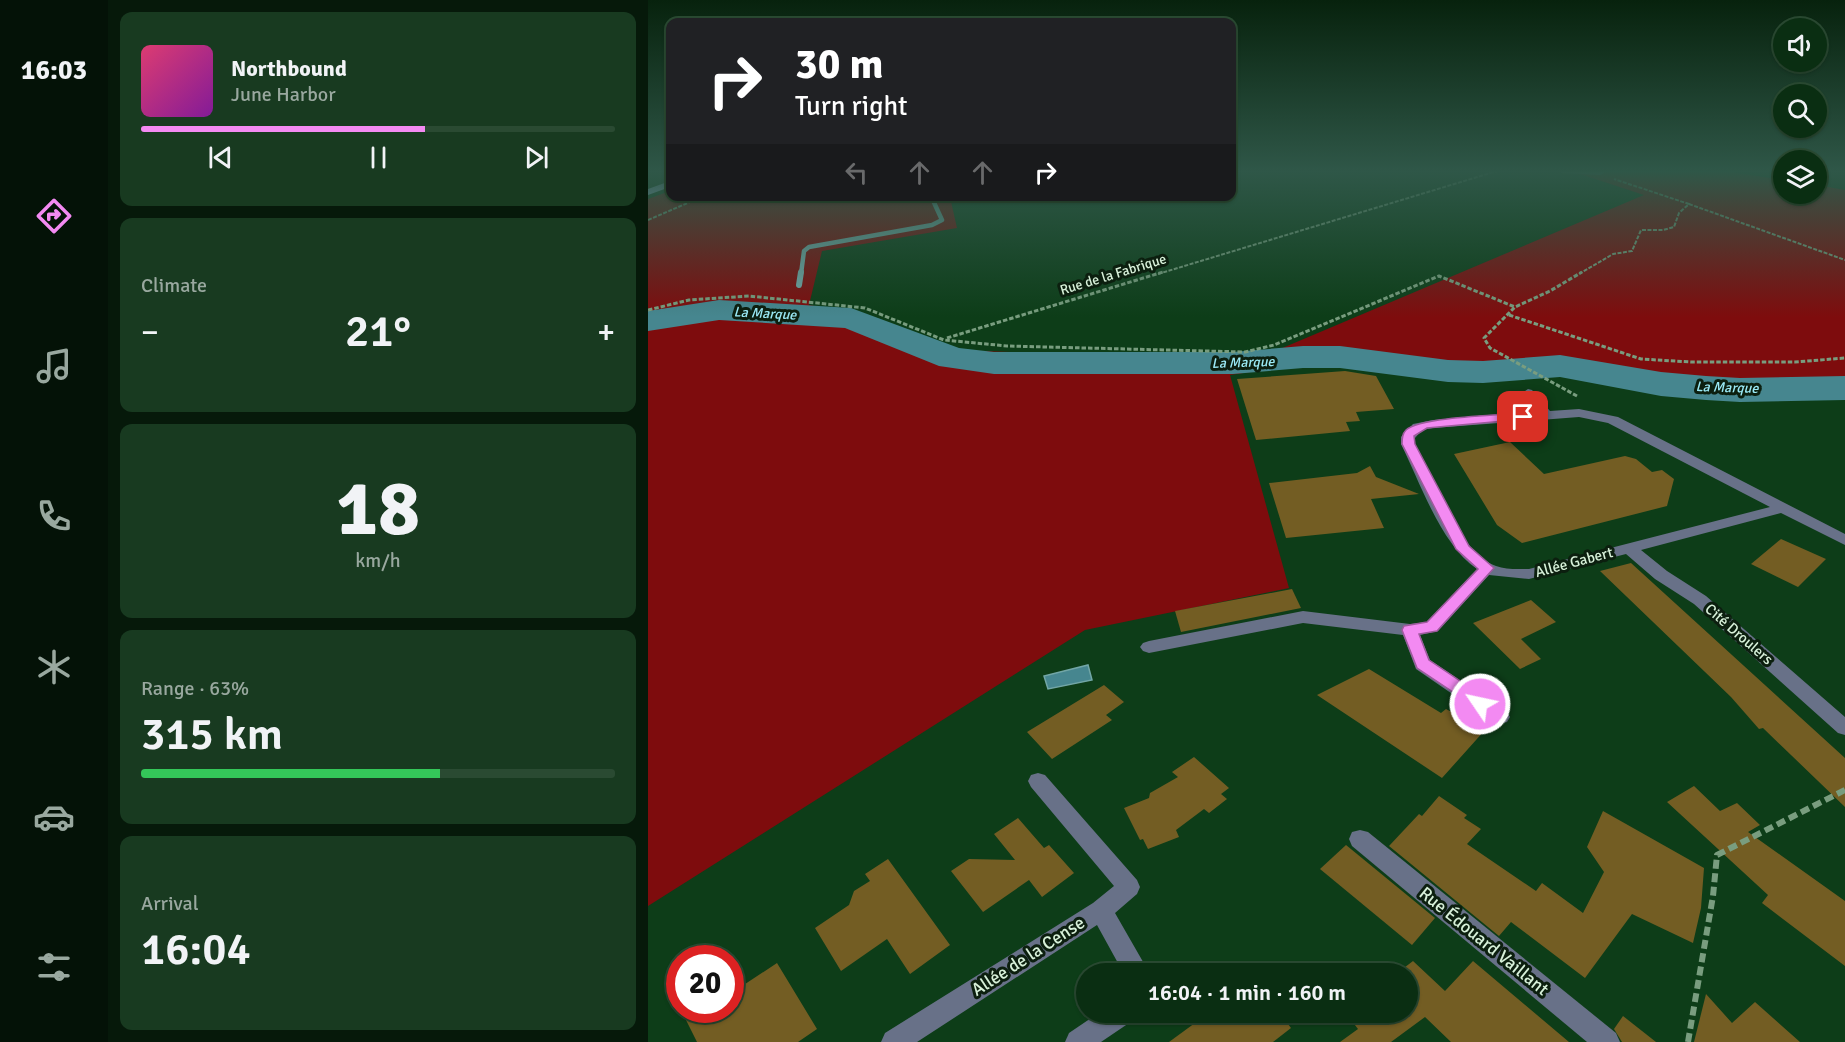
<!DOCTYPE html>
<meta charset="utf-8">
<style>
:root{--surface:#0a2e12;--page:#183a20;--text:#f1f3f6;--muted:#99a89f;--line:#2a4a32;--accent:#f38af2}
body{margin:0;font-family:Signika,sans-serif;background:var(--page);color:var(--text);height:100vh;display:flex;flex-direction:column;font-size:22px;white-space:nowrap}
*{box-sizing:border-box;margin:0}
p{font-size:20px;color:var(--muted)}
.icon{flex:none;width:33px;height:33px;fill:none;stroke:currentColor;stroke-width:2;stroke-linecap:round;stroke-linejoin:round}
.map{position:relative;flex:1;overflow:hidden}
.panel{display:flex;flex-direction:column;gap:12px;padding:12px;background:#06190a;width:540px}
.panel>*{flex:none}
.top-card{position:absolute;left:18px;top:18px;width:570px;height:183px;border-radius:12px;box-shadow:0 2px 4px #0004,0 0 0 2px var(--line);background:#202124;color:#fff;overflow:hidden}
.tools{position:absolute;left:1125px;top:18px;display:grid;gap:12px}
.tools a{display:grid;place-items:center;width:54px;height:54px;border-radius:50%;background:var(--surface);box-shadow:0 2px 4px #0004,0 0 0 2px var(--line);font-size:30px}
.speed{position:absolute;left:18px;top:945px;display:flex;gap:12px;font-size:30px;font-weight:700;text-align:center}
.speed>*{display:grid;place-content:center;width:78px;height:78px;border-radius:50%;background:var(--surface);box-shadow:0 2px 4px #0004,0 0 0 2px var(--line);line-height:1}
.speed .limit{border:9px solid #d22;background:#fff;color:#111}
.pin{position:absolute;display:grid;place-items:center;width:51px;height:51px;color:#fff;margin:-26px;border-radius:12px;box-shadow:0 3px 9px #0006}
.me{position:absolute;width:66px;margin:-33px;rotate:304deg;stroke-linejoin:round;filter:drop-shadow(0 0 4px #0008)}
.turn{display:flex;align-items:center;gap:21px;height:126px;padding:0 30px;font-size:27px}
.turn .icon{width:78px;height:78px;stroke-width:2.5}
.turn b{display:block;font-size:42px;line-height:51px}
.lanes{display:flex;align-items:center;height:57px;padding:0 30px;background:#0003;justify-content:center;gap:30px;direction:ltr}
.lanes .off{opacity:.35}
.big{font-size:45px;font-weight:600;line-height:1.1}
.panel .tile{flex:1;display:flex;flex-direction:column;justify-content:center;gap:9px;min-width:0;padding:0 21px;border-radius:12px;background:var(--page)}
.panel .dial{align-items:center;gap:0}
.dial b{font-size:78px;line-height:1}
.song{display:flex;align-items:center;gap:18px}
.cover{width:72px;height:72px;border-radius:9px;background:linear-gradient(135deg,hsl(340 70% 55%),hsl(290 70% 35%))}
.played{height:6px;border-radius:3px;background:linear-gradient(90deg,var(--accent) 60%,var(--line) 60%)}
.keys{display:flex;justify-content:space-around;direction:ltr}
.heat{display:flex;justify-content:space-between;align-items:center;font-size:33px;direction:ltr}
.charge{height:9px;border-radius:4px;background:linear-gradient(90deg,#34c759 63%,var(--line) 0)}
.trip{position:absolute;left:428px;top:963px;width:342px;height:60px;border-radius:30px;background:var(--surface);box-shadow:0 2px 4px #0004,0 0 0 2px var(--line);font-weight:600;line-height:60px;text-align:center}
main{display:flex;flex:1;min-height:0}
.tabs{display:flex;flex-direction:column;width:108px;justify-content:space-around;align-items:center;background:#041207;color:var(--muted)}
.tabs .icon{width:42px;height:42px}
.tabs .on{color:var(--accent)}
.tabs b{font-size:27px;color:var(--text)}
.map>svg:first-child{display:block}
.green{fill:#7e0c0d}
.water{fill:#46868f;stroke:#72a6a6;stroke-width:1.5}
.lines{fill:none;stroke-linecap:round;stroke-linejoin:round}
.stream-far1{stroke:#72a6a6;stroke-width:4.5}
.stream{stroke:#72a6a6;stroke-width:6}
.river{fill:#46868f;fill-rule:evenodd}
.building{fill:#735d23}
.path-far2{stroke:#799d7f;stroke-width:2;stroke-dasharray:4 1.5;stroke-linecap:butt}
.path-far1{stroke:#799d7f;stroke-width:3;stroke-dasharray:4.5 2;stroke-linecap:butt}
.path{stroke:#799d7f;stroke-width:6;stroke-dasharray:9 4.5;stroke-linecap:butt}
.minor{fill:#687188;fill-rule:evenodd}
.highway{fill:#b1c7fe;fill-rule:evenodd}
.route{fill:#f38af2;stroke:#9e5a9d;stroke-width:1.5}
.labels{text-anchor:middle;stroke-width:6;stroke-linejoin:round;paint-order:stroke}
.far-street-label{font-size:14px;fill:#d8f1da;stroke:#0c1f0f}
.far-water-label{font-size:14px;font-style:italic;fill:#9beaf6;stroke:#0c1f0f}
.street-label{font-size:15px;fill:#d8f1da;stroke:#0c1f0f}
.near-street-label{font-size:18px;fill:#d8f1da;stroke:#0c1f0f}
</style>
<main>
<nav class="tabs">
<b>16:03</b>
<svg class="icon on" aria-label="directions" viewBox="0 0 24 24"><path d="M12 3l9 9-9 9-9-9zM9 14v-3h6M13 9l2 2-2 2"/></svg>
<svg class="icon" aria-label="music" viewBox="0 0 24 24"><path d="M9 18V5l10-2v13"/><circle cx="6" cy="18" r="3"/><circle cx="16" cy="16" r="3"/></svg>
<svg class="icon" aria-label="phone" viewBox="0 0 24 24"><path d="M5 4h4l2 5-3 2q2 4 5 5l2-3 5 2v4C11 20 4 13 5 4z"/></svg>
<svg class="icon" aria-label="climate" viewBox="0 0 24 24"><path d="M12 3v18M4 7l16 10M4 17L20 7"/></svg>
<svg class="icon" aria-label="car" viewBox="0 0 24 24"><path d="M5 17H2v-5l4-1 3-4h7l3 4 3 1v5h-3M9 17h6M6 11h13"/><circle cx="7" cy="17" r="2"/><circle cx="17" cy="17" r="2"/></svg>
<svg class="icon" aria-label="filters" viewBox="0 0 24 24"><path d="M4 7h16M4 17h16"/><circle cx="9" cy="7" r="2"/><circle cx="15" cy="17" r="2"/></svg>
</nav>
<section class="panel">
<div class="tile">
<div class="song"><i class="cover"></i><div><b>Northbound</b><p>June Harbor</p></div></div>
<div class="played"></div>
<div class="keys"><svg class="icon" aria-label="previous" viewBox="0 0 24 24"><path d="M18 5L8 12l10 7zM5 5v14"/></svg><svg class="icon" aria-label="pause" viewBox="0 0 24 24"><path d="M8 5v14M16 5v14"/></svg><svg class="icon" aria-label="next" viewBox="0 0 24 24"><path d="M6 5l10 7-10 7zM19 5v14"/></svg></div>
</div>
<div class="tile"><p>Climate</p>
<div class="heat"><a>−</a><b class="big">21°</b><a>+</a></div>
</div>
<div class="tile dial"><b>18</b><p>km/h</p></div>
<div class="tile"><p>Range · 63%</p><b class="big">315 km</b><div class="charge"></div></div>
<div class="tile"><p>Arrival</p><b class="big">16:04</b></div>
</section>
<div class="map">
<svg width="1197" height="1042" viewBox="0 0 1197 1042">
<rect width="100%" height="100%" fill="#0d3d18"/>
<polygon class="green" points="923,171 1076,171 1135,180 1136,194 1168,194 1169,185 1197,190 1197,393 1037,393 957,377 911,371 785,376 671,362 582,375 641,588 437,630 0,906 0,199 22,191 22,196 302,197 309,228 174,251 161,305 217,315 301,350 526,357 618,355 996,195"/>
<polygon class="water" points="440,665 444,680 400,689 396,676"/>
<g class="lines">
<polyline class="stream-far1" points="153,274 156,251 161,247 284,225 294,220 283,196"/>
<polyline class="stream" points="151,285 153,272"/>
<polygon class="river" points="71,300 203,308 311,348 346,352 585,352 655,346 692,346 800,360 835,361 912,355 1013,372 1058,376 1092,378 1197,376 1197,400 1092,402 1058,400 1013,396 912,377 835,383 800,382 692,368 655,368 585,374 346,374 291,366 197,328 71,320 0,331 0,311"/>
</g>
<g class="building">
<polygon points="697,371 728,376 746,409 708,412 712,421 698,422 702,431 608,440 589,379"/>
<polygon points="862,442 896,474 977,456 988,459 1004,472 1014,470 1026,479 1019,506 874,543 849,525 806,454"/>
<polygon points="722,466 728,477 771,494 723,499 736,528 638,538 621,483 709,473"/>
<polygon points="1133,539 1178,559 1150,587 1103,564"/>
<polygon points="983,563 1197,758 1197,807 1115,728 1111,729 1083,697 952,571"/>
<polygon points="644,589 653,608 533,632 527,611"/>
<polygon points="883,600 908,622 873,639 893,659 872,669 825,623"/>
<polygon points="721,669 793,713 798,709 837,730 794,778 669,695"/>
<polygon points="456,685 476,702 458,715 464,720 404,759 379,732"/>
<polygon points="546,757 581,788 573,794 579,799 561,813 556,809 528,830 531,837 500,849 495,839 492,840 476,808 501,798 502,793 530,777 524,772"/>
<polygon points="1046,786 1072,811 1089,803 1112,825 1100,832 1197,901 1197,966 1114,903 1120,895 1019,802"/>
<polygon points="791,796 819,815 816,818 833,829 819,844 888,891 894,883 935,913 956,872 939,847 955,811 1056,868 1053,908 1045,943 984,914 937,978 863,922 851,936 741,846 771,814 774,816"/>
<polygon points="370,818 396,848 401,845 426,873 394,897 381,880 335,912 303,871 321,859 367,860 346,834"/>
<polygon points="698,845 787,918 764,945 672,869"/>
<polygon points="240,859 302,945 262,974 239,939 193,971 167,928 201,905 206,891 222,881 217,874"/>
<polygon points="765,961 797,991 825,961 921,1042 803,1042 777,1017 743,1042 692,1042 710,1029 697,1012 759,1012 759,974 748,974"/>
<polygon points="129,963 169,1029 150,1042 49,1042 33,1010 82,1010 82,994"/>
<polygon points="1058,994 1084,1023 1107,1002 1152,1042 1046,1042"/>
<polygon points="562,1012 631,1012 643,1028 625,1042 521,1042"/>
<polygon points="975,1016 1008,1042 974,1042 966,1029"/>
</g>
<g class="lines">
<g class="path-far2">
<polyline points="1041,204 1197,260"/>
<polyline points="0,220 56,196"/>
<polyline points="510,274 849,171"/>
<polyline points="931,274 965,254 984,251 993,230 1015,230 1026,227 1031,213 1041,204 966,179"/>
</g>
<g class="path-far1">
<polyline points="0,310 41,300 101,296 217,308 296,340 359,346 597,352 626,345 791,276 867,307"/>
<polyline points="861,315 993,359 1043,362 1147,362 1197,358"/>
<polyline points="299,338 515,272"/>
<polyline points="929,396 842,348 836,338 867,307 902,291 934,272"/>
</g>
<polyline class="path" points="1040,1042 1065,896 1069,855 1197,790"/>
<g class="minor">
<polygon points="910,171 956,171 956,173 952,175 914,173"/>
<path d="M880,389L884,390L902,411L931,409L970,417L1197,534V545L1133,513L993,550L1019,571L1058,596L1197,717V735L1190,733L1046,604L1007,579L978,554L881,579L841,575L790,631L772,635L782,660L859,712L862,717L859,722L852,724L845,722L768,669L755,635L655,623L501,653L495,651L492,647L495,643L501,641L655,611L762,624L779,622L829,569C793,545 772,482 753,444V437L765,424L785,420L889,412L874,393ZM931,417L960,423L1122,507L881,569C871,569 858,570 848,566C812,554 784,477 767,444V438L774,430L785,428Z"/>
<polygon points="390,773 397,775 489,880 492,887 489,894 467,913 502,974 476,974 449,925 269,1042 233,1042 237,1033 445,903 466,886 383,787 380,781 383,775"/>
<polygon points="712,830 720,832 968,1033 972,1042 939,1042 704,846 701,839 704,832"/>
<polygon points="452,1012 487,1012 484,1021 453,1042 417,1042 421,1033"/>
</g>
<polygon class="highway" points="22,181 22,187 0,195 0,189"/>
</g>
<linearGradient id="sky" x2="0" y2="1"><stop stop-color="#07220d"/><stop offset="0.54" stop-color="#2f5748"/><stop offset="1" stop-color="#2f5748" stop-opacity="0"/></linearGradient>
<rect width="1197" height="317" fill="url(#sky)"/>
<path class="route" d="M875,413L879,415V419L779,428L766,436L767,444L821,546L846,568L789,631L771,634L781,660L839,699L841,704L839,708L832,710L769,668L754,630L756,626L779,622L830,569L808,549L754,444C754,439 754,434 758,430C771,417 853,415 875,413Z"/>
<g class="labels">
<g class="far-street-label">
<text transform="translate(465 274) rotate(-17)" y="5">Rue de la Fabrique</text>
</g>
<g class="far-water-label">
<text transform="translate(117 313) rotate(3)" y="5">La Marque</text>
<text transform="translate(595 362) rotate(-2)" y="5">La Marque</text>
<text transform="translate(1079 387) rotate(2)" y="5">La Marque</text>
</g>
<g class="street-label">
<text transform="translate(926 562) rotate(-15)" y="5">Allée Gabert</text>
<text transform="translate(1091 634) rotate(41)" y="5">Cité Droulers</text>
</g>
<g class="near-street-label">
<text transform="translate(836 941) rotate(39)" y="6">Rue Édouard Vaillant</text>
<text transform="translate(380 956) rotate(-33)" y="6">Allée de la Cense</text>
</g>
</g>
</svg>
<div class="tools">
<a><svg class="icon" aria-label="sound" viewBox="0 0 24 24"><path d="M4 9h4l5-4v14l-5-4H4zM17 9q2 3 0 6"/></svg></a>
<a><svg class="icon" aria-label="search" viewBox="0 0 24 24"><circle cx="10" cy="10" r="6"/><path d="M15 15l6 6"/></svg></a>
<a><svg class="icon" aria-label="layers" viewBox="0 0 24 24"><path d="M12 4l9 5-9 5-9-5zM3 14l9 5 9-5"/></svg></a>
</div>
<div class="speed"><div class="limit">20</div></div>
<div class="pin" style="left:875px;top:417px;background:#d93025"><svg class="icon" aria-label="arrive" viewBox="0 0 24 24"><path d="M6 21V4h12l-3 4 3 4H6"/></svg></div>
<svg class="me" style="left:832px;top:704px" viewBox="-20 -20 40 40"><circle r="17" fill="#f38af2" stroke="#fff" stroke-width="3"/><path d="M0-11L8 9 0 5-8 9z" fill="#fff"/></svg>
<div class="trip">16:04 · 1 min · 160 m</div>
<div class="top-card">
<div class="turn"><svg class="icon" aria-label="right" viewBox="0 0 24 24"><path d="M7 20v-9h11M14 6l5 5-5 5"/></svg><div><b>30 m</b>Turn right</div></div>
<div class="lanes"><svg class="icon off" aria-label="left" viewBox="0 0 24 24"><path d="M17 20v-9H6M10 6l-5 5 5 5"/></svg><svg class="icon off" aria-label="ahead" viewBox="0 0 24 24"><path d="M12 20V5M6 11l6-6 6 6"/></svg><svg class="icon off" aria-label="ahead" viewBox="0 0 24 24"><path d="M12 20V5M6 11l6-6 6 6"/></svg><svg class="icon" aria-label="right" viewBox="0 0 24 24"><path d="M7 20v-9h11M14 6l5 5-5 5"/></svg></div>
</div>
</div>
</main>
